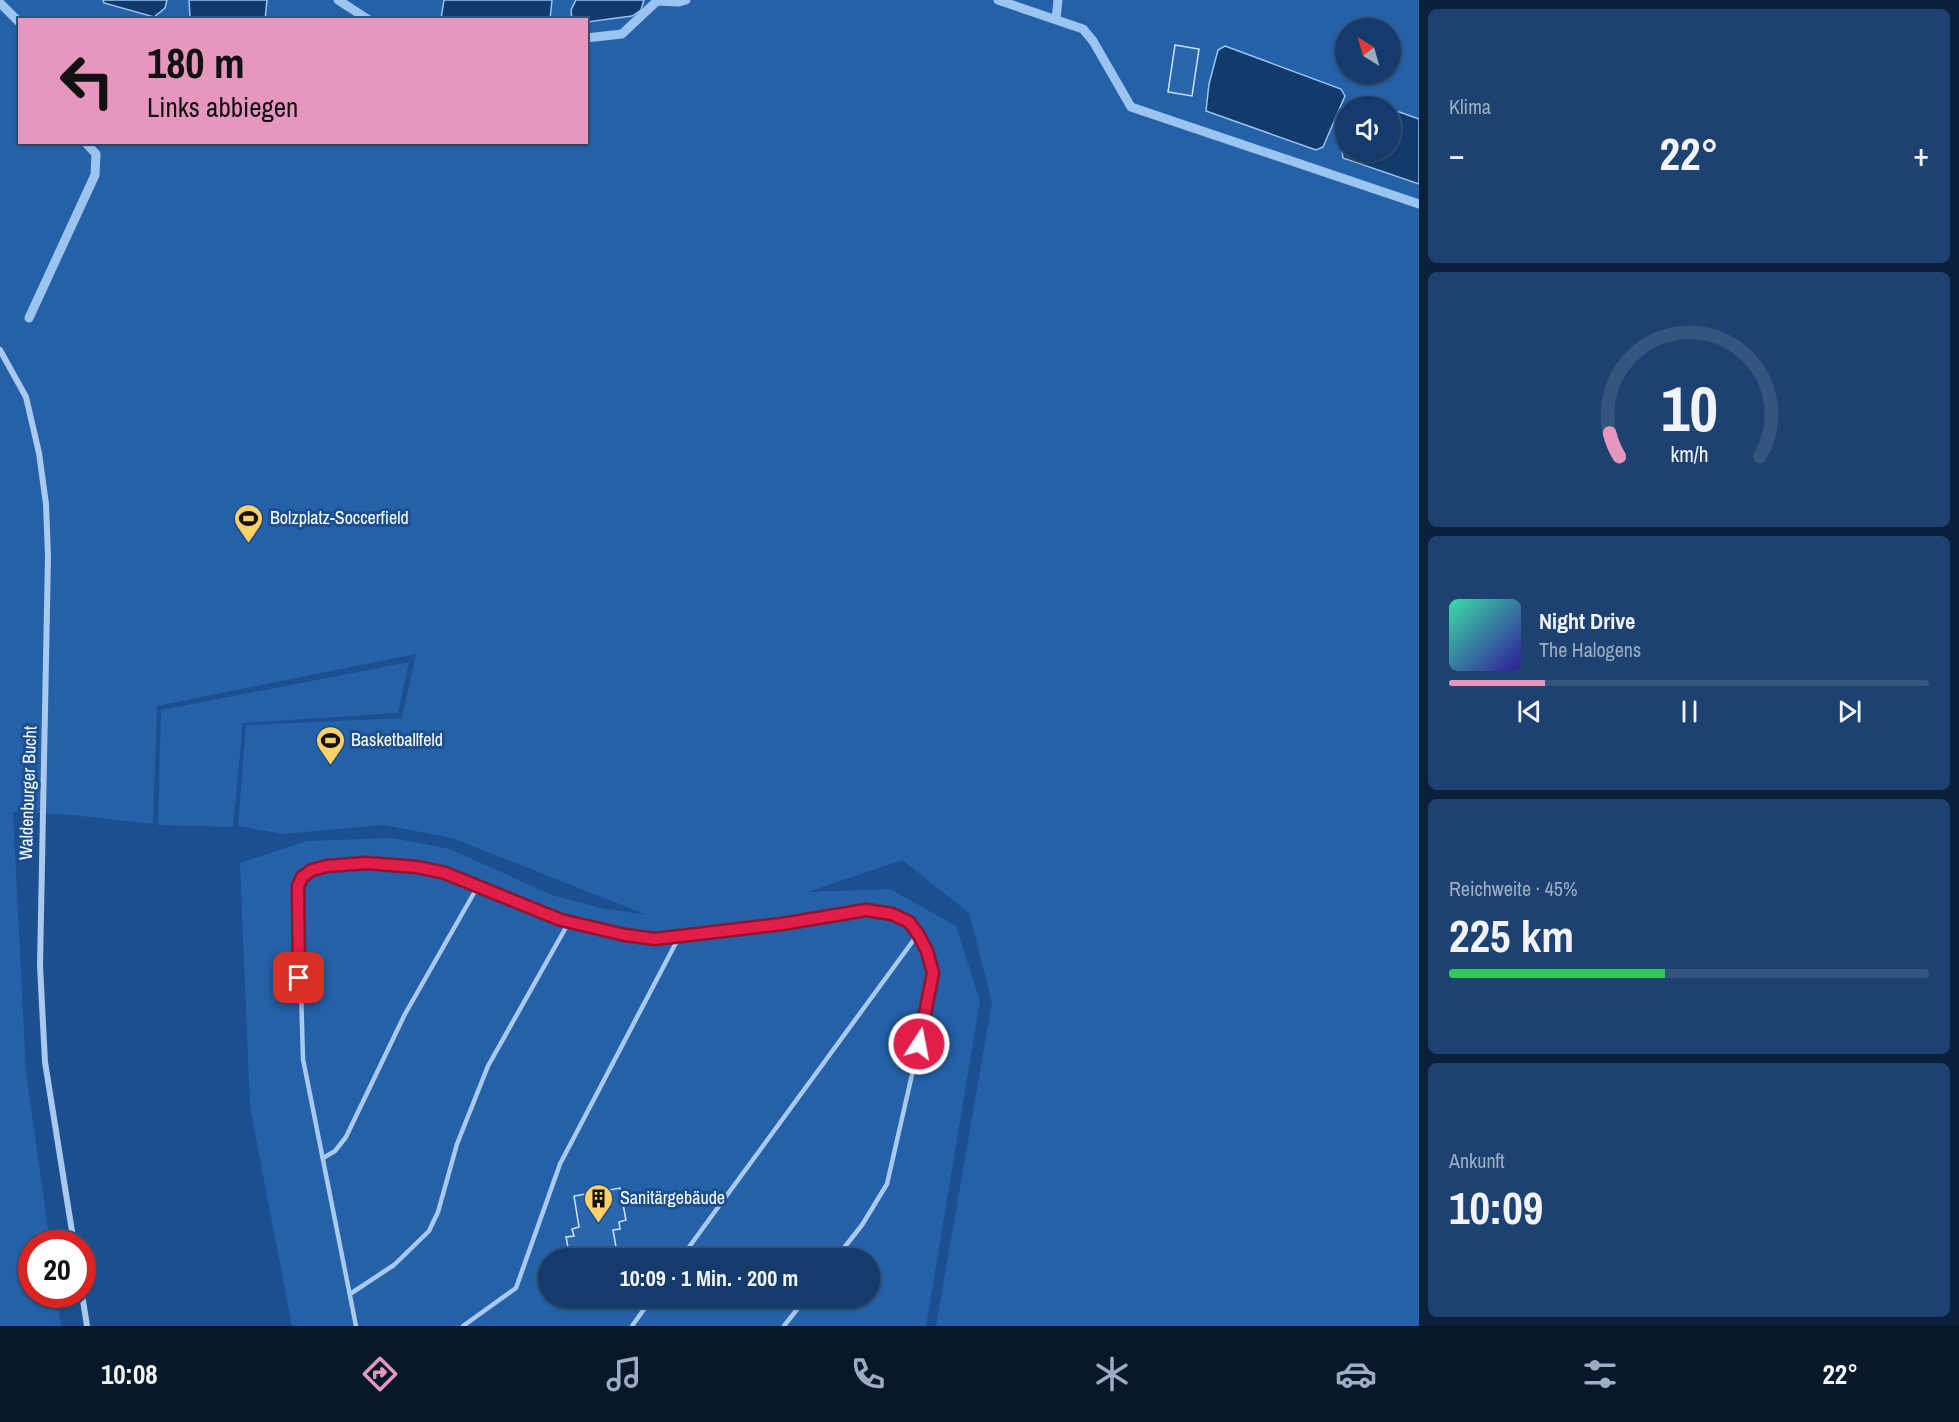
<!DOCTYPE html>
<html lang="de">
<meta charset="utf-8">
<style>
:root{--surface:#143b6b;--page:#1d4271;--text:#f1f3f6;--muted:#9dadc1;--line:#33557e;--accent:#e797bd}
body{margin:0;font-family:"Archivo Narrow",sans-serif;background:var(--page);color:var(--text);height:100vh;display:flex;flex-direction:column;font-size:22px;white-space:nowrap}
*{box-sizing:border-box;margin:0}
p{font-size:20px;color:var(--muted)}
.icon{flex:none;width:33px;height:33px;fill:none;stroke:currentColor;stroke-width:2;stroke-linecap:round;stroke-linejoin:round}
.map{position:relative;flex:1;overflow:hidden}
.panel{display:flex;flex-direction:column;gap:9px;padding:9px;background:#0b203b;width:540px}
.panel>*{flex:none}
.guide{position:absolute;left:18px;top:18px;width:570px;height:126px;border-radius:0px;box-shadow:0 2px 4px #0004,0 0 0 2px var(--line);background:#e797bd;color:#111;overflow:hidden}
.needle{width:39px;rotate:323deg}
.controls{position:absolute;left:1335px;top:18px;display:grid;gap:12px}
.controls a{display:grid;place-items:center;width:66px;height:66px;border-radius:50%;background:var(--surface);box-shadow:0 2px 4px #0004,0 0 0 2px var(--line);font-size:30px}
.speed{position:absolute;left:18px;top:1230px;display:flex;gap:12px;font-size:30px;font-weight:700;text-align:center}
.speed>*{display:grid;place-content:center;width:78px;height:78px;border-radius:50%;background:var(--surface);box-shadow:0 2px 4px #0004,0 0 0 2px var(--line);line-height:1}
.speed .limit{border:9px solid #d22;background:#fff;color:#111}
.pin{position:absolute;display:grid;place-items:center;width:51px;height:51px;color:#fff;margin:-26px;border-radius:12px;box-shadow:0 3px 9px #0006}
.me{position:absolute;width:66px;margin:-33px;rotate:11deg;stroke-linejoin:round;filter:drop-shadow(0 0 4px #0008)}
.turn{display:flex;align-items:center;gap:21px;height:126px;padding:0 30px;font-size:27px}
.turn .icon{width:78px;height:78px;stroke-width:2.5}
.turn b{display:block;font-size:42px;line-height:51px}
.big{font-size:45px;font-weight:800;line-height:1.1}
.panel .tile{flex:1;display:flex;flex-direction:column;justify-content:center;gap:9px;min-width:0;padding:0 21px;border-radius:9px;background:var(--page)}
.panel .dial{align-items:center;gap:0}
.dial svg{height:156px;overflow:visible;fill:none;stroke:var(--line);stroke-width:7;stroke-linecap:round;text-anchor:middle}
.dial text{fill:var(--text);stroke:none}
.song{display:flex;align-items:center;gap:18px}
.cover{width:72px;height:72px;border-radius:9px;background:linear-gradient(135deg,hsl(160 70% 55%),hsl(250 70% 35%))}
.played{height:6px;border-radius:3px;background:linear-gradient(90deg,var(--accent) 20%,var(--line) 20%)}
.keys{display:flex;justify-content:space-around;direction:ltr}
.heat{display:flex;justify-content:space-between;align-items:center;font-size:33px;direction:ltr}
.charge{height:9px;border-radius:4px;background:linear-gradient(90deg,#34c759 45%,var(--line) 0)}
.trip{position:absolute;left:538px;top:1248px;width:342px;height:60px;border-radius:30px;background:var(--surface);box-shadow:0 2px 4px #0004,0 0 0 2px var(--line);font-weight:800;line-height:60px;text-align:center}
.dock{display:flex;height:96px;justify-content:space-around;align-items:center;background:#08182b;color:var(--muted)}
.dock .icon{width:42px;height:42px}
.dock .on{color:var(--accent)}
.dock b{font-size:27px;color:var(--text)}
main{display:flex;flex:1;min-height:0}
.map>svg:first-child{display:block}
.green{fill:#2461a8;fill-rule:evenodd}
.water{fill:#123a6d;stroke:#9cc4f0;stroke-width:1.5}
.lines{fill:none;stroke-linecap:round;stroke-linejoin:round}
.stream{stroke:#9cc4f0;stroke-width:9}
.building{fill:#2a66ad;stroke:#cfe3fa;stroke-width:1.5}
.lane{stroke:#a9c9ee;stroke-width:4.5}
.street{stroke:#a9c9ee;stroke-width:6}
.route-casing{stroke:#92132f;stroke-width:15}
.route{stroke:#e11d48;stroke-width:10}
.labels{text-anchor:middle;stroke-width:6;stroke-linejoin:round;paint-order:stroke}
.poi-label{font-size:18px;fill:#fff;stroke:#1b4f8f;text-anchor:start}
.street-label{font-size:18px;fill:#fff;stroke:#1b4f8f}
</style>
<main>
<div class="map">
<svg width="1419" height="1326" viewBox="0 0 1419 1326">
<rect width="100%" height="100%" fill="#1b4f8f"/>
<g class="green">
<path d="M0,0H103L104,3L165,8L167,0H189L190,17L198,19L20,20V142H586L587,22L632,16L641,10L643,0H1419V119L1391,109L1390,106H1382L1364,100L1359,106H1346L1345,135L1341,144L1343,158L1419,184V1326H936L992,1002L969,913L902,860L808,892L890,889L956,926L980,1001L926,1326H292L250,1107L240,863L307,841L392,838L450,849L552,895L601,908L647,915L452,838L384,825L283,834L238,826L246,725L402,718L416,654L157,706L153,824L72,815L13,812L26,1072L50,1243L32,1244V1294L57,1295L61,1326H0ZM1346,28H1390V74H1346ZM549,1258H870V1298H549Z"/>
<polygon points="267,0 444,0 441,19 265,20"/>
<polygon points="552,0 576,0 571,10 572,19 547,20 550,18"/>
<polygon points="409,662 398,713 243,723 233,827 158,825 161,710"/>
</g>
<g class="water">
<polygon points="103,0 167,0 165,8 154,17 104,3"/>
<polygon points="189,0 267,0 265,20 198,19 190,17"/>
<polygon points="444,0 552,0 550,19 441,19"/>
<polygon points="576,0 644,0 641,10 632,16 587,22 586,20 572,19 571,10"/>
<polygon points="1225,46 1341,89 1345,96 1323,147 1316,150 1206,111 1209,84 1218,50"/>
<polygon points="1391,109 1419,119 1419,184 1343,158 1341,144 1345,135 1346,152 1390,152"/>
</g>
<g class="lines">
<g class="stream">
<polyline points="338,0 369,20"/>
<polyline points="998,0 1083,29 1093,41 1131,107 1419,204"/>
<polyline points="0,3 20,23"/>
<polyline points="1056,19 1058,0"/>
<polyline points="586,38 622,34 657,1 679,2 686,0"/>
<polyline points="29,318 95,175 96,154 85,142"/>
</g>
</g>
<g class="building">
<polygon points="1175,45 1199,49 1192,96 1168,92"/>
<polygon points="620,1188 626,1220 619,1222 620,1229 613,1230 618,1258 570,1258 566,1237 574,1236 572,1229 579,1227 574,1196"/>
</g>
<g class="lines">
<g class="lane">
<polyline points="323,1158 335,1151 346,1137 405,1014 478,886"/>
<polyline points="681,1258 918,934"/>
<polyline points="350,1294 394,1265 429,1231 438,1212 457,1144 488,1066 569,922"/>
<polyline points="356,1326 303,1059 298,886 302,877 312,870 327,866 366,863 417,867 445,873 561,920 625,935 655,939 782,924 865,910 892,914 909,922 918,934 927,951 933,973 919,1044 887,1184 862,1225 836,1258"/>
<polyline points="463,1326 516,1288 560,1164 679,937"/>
<polyline points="632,1326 652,1298"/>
<polyline points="784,1326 806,1298"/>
</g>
<g class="street">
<polyline points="0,350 26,397 39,453 46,504 48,557 40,966 45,1062 74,1244"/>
<polyline points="82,1294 87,1326"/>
</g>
</g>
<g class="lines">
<defs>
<polyline id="route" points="299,978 298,886 302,877 312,870 327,866 366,863 417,867 445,873 561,920 625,935 655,939 782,924 866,910 892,914 909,922 918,934 927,951 933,973 919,1044"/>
</defs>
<use href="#route" class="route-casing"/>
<use href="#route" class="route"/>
</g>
<defs>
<symbol id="stadium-pin" viewBox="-11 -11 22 30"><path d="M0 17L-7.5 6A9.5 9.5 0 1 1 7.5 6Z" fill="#ffd166" stroke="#1b4f8f"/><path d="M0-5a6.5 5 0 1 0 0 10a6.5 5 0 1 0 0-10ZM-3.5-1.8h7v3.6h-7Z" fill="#111"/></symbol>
<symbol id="building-pin" viewBox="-11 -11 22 30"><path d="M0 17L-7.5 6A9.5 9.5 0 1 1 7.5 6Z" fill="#ffd166" stroke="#1b4f8f"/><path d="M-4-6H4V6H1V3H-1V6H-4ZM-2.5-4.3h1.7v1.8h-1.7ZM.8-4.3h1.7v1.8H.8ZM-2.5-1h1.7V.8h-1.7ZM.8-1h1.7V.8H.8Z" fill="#111"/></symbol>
</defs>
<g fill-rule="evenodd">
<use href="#stadium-pin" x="232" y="502" width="33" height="45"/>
<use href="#stadium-pin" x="314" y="724" width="33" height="45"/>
<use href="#building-pin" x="582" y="1182" width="33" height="45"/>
</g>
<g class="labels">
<g class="poi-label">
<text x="270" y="524">Bolzplatz-Soccerfield</text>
<text x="351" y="746">Basketballfeld</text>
<text x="620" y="1204">Sanitärgebäude</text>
</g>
<g class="street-label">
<text transform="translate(28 793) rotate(-88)" y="6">Waldenburger Bucht</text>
</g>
</g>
</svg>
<div class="controls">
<a><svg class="needle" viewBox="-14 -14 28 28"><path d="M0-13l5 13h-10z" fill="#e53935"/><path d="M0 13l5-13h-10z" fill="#9dadc1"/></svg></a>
<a><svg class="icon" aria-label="sound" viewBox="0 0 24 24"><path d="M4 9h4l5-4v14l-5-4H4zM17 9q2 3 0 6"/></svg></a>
</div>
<div class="speed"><div class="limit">20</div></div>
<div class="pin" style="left:299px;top:978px;background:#d93025"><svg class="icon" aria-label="arrive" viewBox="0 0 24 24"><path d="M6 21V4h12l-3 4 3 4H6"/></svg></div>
<svg class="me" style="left:919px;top:1044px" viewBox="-20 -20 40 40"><circle r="17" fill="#e11d48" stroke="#fff" stroke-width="3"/><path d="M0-11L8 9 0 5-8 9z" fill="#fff"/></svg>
<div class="trip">10:09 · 1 Min. · 200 m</div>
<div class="guide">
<div class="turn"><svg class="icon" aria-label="left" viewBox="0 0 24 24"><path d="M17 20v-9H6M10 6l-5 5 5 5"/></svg><div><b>180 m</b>Links abbiegen</div></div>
</div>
</div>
<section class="panel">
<div class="tile"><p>Klima</p>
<div class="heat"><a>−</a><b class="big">22°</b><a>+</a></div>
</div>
<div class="tile dial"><svg viewBox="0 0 100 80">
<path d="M14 69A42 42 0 1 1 86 69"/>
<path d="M14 69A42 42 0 0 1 9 57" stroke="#e797bd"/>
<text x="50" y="56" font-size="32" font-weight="700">10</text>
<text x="50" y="72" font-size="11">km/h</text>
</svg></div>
<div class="tile">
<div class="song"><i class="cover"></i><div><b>Night Drive</b><p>The Halogens</p></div></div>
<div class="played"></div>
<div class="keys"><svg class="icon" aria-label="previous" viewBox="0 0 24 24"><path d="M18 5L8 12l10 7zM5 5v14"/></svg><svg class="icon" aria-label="pause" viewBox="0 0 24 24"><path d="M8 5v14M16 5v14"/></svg><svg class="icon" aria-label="next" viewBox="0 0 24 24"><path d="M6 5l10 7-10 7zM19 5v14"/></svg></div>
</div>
<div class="tile"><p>Reichweite · 45%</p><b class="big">225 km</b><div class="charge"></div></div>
<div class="tile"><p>Ankunft</p><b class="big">10:09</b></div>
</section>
</main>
<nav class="dock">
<b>10:08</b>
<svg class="icon on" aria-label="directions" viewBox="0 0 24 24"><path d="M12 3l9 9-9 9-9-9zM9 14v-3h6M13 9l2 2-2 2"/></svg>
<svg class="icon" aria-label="music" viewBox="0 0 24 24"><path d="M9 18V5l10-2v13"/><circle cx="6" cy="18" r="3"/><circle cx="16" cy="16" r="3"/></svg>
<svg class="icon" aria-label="phone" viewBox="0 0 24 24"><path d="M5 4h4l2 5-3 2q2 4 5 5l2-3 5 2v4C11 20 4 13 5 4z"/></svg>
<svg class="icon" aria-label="climate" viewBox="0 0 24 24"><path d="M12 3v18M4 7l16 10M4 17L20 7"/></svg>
<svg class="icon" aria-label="car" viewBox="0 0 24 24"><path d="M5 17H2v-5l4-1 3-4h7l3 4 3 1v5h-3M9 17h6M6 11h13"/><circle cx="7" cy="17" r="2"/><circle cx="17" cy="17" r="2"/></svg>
<svg class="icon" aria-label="filters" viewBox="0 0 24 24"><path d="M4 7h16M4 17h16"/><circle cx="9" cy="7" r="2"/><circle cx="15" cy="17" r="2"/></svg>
<b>22°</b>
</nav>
